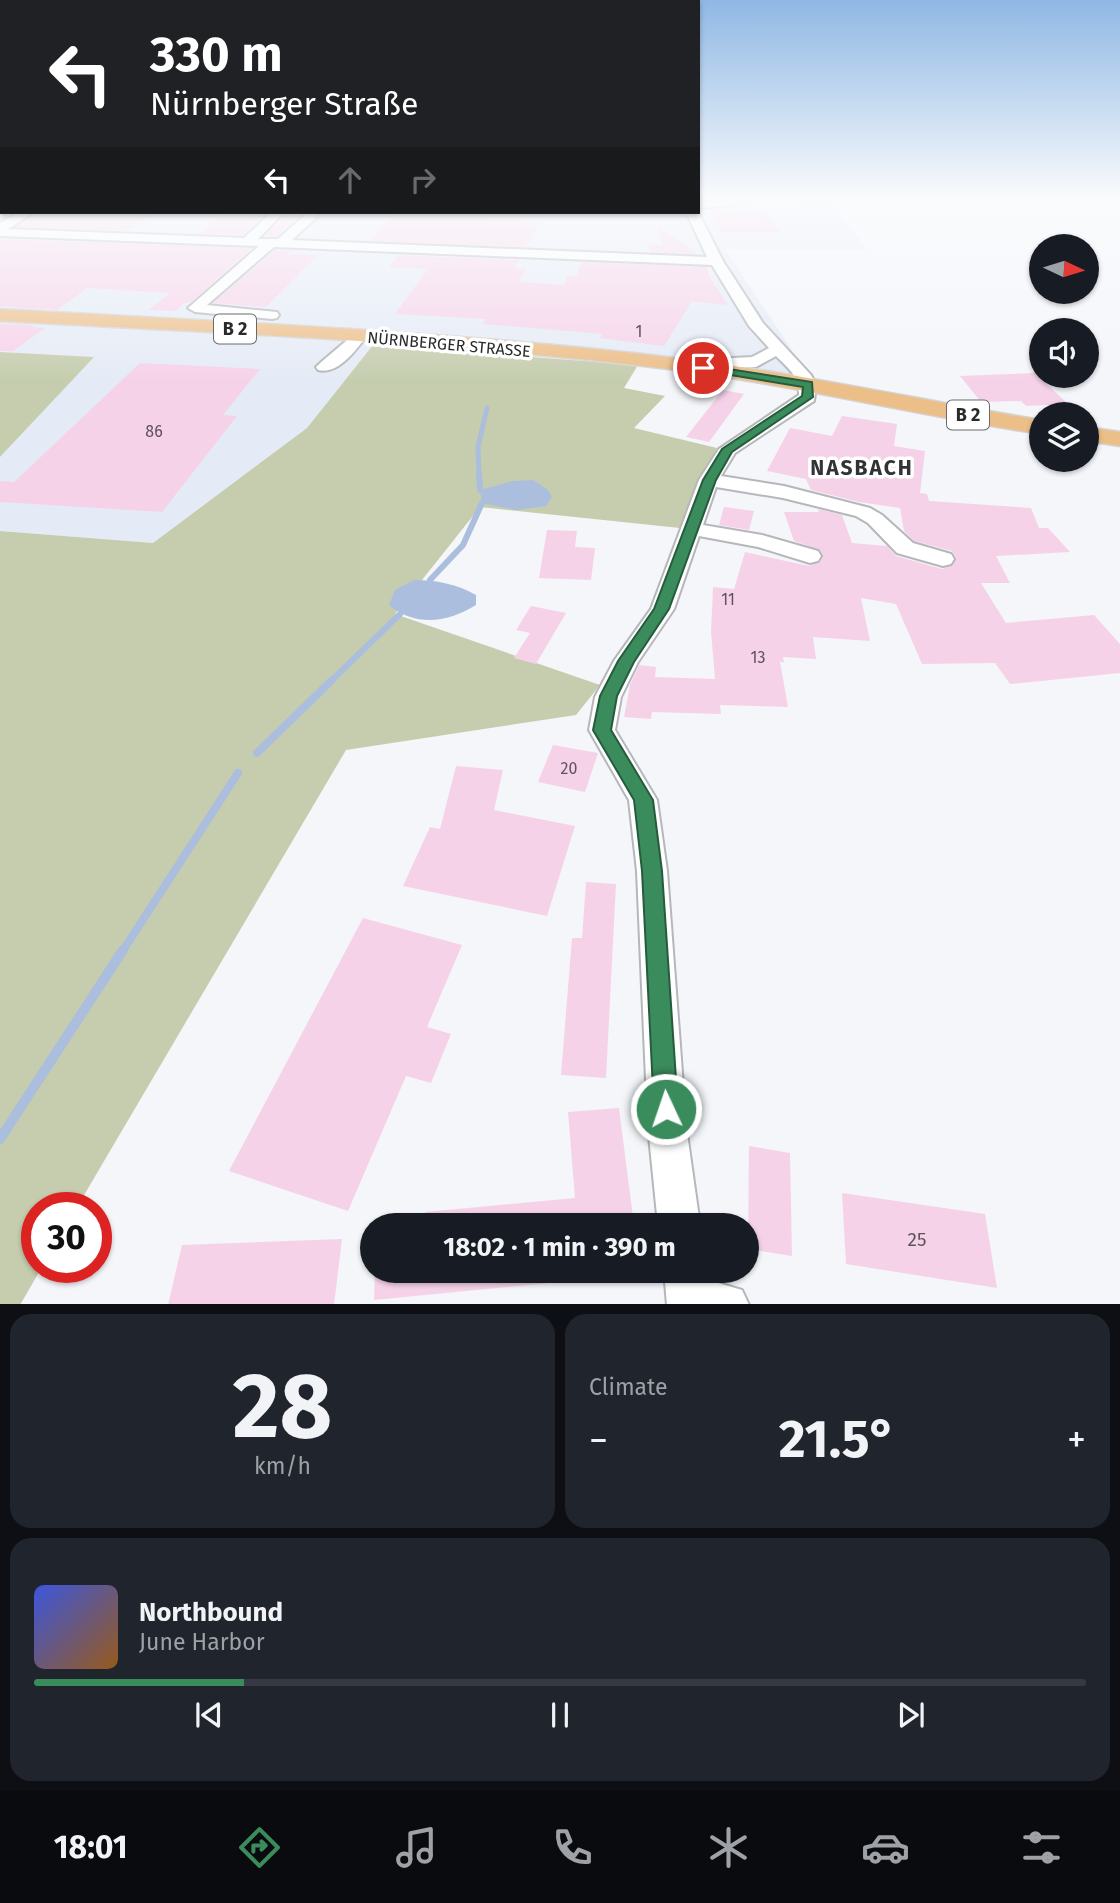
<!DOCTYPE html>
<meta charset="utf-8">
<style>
:root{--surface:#171b24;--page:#20242c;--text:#f1f3f6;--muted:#9ea1a6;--line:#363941;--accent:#3b8c5d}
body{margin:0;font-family:"Fira Sans",sans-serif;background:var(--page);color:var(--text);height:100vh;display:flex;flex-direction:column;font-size:26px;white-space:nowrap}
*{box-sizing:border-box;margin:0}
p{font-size:23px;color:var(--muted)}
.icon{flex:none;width:38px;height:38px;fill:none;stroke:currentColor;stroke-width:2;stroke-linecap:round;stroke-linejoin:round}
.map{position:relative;height:1304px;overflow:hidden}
.side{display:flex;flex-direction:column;gap:10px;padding:10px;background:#0d0f14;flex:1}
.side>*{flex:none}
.hud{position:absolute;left:0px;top:0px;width:700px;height:214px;box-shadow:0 2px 5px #0004;background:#202124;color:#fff;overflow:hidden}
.needle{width:46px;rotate:94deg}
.buttons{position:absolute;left:1029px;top:234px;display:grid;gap:14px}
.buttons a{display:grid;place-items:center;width:70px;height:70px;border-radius:50%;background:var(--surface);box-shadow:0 2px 5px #0004;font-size:35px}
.speed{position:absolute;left:21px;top:1192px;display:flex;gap:14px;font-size:35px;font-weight:700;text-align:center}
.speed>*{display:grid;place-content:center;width:91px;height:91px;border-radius:50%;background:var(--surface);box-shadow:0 2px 5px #0004;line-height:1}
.speed .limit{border:10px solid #d22;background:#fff;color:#111}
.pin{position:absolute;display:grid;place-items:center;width:60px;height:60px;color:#fff;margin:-30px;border:4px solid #fff;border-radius:50%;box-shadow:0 2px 7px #0007}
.me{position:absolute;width:77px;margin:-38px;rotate:357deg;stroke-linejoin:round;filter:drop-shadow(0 0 5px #0008)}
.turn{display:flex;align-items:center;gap:24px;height:147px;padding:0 35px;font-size:32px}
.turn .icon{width:91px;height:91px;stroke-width:2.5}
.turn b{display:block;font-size:49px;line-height:60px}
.lanes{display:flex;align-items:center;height:66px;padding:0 35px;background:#0003;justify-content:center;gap:35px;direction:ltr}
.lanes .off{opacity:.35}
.big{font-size:52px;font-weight:700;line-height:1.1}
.side .widget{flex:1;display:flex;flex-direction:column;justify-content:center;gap:10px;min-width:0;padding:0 24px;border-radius:21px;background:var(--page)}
.side .dial{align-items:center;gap:0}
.dial b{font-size:91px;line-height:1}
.song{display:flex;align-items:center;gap:21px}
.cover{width:84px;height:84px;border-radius:10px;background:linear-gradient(135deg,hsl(230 70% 55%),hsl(30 70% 35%))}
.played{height:7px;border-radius:4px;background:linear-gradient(90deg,var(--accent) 20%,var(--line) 20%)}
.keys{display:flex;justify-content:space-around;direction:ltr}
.heat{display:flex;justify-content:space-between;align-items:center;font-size:38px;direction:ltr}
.side .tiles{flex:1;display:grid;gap:10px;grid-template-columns:1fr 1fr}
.widget:last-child{grid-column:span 2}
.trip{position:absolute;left:360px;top:1213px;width:399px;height:70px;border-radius:35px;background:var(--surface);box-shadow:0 2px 5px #0004;font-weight:700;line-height:70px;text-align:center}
.menu{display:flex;height:112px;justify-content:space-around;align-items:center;background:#090b0e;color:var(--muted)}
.menu .icon{width:49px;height:49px}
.menu .current{color:var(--accent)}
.menu b{font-size:32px;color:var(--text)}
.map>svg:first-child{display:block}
.built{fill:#e5ebf6}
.green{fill:#c5cdae}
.water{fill:#abbedd}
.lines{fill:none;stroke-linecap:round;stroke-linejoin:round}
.stream-far3{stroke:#abbedd;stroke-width:5}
.stream-far2{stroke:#abbedd;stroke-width:6}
.stream-far1{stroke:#abbedd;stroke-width:8}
.stream{stroke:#abbedd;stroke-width:10}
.building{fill:#f6d2e9}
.minor-casing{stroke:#b5b7ba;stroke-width:4}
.major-casing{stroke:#d4d4d5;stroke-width:3}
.minor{fill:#fff;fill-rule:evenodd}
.major{fill:#ecbf89;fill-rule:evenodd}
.route{fill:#3b8c5d;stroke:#265b3c;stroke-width:2}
.labels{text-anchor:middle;stroke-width:7;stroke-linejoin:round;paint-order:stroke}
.number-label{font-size:16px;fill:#5c545a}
.far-street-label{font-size:16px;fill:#292a2b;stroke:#fff}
.shield{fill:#fff;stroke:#696a6b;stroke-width:2}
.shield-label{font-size:18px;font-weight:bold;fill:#292a2b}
.near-number-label{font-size:19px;fill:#5c545a}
.far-district-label{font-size:21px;font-weight:bold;letter-spacing:2px;fill:#313335;stroke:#fff}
</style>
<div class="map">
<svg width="1120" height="1305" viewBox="0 0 1120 1305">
<rect width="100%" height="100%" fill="#f4f6fa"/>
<polygon class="built" points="0,198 2,212 698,212 698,198 747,198 753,204 831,199 866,250 725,249 819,391 638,365 373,345 307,428 153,543 0,531 0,457 93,357 0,352"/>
<g class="green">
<polygon points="373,345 638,365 624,388 665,396 634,428 717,448 680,528 480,507 395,614 600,685 576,715 346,750 77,1207 37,1208 37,1267 42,1267 20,1305 0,1304 0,531 153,543 307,428"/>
<polygon points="0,352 94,357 0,457"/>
</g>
<g class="water">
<polygon points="533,480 547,489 552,497 546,506 516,510 482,503 480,490 513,481"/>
<path d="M414,580C436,580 457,584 476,595V605C448,622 417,628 389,605L395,590Z"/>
</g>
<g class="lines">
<polyline class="stream-far3" points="479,476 478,447 487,408"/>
<g class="stream-far2">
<polyline points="479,475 480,490"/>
<polyline points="430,580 463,545 482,503"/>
<polyline points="330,682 400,614"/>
</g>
<g class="stream-far1">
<polyline points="257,753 331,681"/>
<polyline points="122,952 238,773"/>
</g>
<polyline class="stream" points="0,1139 123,950"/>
</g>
<g class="building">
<polygon points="728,208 730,212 766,211 779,232 722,232 710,210"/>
<polygon points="36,212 155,212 129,231 16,227"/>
<polygon points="224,212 267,212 267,213 243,235 199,234"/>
<polygon points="393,212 482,212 478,218 540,221 526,247 371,241"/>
<polygon points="286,214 301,215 277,236 264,236"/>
<polygon points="657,226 684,244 697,254 651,252 648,245 663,245"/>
<polygon points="0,239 252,248 191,302 186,302 175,311 149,310 170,293 87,288 57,310 0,306"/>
<polygon points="275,250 291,251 288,254 318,255 266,307 213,303"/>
<polygon points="399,255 519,260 514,268 526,269 519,282 564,285 567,276 576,276 582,262 708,267 708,275 728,305 692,301 664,346 600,338 603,334 483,324 486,319 395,314 428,269 389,267"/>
<polygon points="0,324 34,325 31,327 45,328 13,351 0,351"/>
<polygon points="140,363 260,369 223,415 237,416 162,512 0,502 0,481 14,482"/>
<polygon points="1035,373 1068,404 1026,406 1021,401 981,402 960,376"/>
<polygon points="723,390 744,394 709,442 686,437"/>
<polygon points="842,416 897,424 894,446 925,451 920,493 927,494 929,501 1031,508 1039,528 1048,528 1070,552 996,556 1010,583 981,583 1006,623 1094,615 1120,644 1120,673 1010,684 995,663 922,664 896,604 861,598 870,641 813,637 816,659 783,657 784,662 780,662 788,707 720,705 721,714 652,712 651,719 624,717 630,685 639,665 656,667 655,677 715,679 711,632 713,587 734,589 745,552 809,566 820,562 823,557 820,550 794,541 784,512 819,512 818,509 842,515 852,543 887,546 896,556 942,569 953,565 956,558 952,551 914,541 904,531 900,508 859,502 811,490 806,479 767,471 790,428 832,436"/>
<polygon points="724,507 754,511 749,530 719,525"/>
<polygon points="547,530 577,531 575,547 595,548 591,580 539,578"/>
<polygon points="531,606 566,613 536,664 514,658 530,633 516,630"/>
<polygon points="553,745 598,753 585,792 538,782"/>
<polygon points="456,766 503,770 494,810 575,826 547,916 403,886 430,827 440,829"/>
<polygon points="586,882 616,884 606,1078 561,1075 572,938 582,938"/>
<polygon points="363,918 462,945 427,1027 451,1034 431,1083 406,1076 348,1211 229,1171"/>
<polygon points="619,1108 634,1225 426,1225 425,1212 575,1198 568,1112"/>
<polygon points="749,1146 790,1153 792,1256 748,1249"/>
<polygon points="842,1193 985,1214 997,1288 846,1264"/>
<polygon points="342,1239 334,1305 168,1305 182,1245"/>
<polygon points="375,1270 549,1270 549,1283 374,1300"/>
</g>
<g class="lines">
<defs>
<g id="minor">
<polygon points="734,198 735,205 698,208 698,202"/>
<path d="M20,212H34L8,229L244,238L272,212H284L258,239H278L305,215L302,212H316L319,215L317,217L292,240L707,257L686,212H698L723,261L763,323L811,375L816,385L814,401L735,453L721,476L784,486L870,508L882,515L913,543L951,554L954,559L951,564L943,566L897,553L868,523L856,516L783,498L716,487L703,525L762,535L818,551L821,556L818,561L810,563L758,547L699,536L674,609L638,662L621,697L615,730L657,800L667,871L686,1126L700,1225H658L648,1126L637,871L629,800L589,730L595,697L614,661L651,609L699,480L719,449L799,395C800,377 788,368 776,356L756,367L688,368L686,365L688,362L694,360L752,357L769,348L749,326L712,265L274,247L207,305L277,312L279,315L277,318L272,319L195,312L188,308L259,246L0,236V223Z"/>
<path d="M358,332L366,337C355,351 338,375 318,370L316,367C320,363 355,333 358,332Z"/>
<polygon points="664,1270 706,1270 708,1280 742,1290 749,1305 667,1305"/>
</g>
<g id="major">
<path d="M0,309C225,322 452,331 676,358C798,373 919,400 1041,420V434C919,416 799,386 676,370C452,342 225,333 0,321Z"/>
<polygon points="1087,427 1120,432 1120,446 1087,441"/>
</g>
</defs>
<use href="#minor" class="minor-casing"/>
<use href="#major" class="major-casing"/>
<use href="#minor" class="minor"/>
<use href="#major" class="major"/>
</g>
<linearGradient id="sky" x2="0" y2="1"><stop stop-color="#8fb8e4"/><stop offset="0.52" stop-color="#fafbfd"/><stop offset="1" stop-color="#fafbfd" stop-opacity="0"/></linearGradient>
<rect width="1120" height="381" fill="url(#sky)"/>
<polygon class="route" points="703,365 812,382 813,397 732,452 716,480 669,609 634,662 617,696 611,730 653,800 662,871 678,1109 675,1117 666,1121 657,1117 654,1109 642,871 634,800 593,730 600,696 618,661 654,609 703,480 722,449 802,396 803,387 700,370 698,368"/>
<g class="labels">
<g class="number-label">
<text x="639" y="337">1</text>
<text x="154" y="437">86</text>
<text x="728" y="605">11</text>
<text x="758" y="663">13</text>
<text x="569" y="774">20</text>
</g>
<g class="far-street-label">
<text transform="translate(449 344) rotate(5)" y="6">NÜRNBERGER STRASSE</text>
</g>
<g class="shield">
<rect x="214" y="314.5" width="42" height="29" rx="5"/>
<rect x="947" y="400.5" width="42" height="29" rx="5"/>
</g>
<g class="shield-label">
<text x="235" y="335">B 2</text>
<text x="968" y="421">B 2</text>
</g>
<g class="near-number-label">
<text x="917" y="1246">25</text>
</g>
<g class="far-district-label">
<text x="862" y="475">NASBACH</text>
</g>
</g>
</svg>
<div class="buttons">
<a><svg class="needle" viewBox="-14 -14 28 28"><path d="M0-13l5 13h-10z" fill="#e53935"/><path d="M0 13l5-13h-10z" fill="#9ea1a6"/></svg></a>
<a><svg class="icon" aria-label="sound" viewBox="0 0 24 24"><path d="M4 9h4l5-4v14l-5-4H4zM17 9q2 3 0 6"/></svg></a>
<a><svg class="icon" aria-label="layers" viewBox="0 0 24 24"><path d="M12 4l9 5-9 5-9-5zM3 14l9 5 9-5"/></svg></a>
</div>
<div class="speed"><div class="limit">30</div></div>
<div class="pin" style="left:703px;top:368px;background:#d93025"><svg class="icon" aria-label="arrive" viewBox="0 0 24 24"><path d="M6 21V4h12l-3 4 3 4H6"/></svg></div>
<svg class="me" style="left:666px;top:1109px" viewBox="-20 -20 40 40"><circle r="17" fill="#3b8c5d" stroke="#fff" stroke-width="3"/><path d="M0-11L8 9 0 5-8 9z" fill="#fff"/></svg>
<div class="trip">18:02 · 1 min · 390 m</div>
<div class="hud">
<div class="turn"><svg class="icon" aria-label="left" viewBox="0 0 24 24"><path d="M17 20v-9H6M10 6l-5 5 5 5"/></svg><div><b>330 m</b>Nürnberger Straße</div></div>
<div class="lanes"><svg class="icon" aria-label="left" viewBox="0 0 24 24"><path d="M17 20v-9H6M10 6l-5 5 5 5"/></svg><svg class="icon off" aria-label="ahead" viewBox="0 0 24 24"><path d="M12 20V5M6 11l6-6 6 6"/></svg><svg class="icon off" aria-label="right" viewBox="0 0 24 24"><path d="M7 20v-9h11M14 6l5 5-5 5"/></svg></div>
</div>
</div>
<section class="side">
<div class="tiles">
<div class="widget dial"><b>28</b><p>km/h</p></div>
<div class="widget"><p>Climate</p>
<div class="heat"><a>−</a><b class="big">21.5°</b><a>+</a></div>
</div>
<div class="widget">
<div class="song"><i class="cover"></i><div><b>Northbound</b><p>June Harbor</p></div></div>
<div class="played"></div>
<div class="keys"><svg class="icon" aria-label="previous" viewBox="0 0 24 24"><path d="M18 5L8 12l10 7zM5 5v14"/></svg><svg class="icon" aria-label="pause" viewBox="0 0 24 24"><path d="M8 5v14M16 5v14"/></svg><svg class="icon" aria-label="next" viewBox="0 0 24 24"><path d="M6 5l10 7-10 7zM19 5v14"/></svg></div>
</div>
</div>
</section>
<nav class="menu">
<b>18:01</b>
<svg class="icon current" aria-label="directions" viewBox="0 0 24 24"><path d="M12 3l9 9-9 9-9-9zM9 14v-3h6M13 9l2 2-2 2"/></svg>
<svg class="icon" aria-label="music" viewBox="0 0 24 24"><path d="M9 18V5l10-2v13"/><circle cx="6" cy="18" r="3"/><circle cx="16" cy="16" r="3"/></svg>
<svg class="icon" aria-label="phone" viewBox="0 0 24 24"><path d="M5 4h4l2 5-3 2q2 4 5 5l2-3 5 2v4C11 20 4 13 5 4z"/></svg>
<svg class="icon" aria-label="climate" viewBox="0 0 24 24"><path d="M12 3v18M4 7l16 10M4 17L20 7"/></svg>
<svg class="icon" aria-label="car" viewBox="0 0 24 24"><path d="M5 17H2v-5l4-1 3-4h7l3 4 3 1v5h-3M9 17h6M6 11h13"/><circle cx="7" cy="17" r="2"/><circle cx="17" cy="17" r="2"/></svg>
<svg class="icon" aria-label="filters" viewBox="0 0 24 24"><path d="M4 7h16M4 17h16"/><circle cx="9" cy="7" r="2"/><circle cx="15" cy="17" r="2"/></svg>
</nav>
